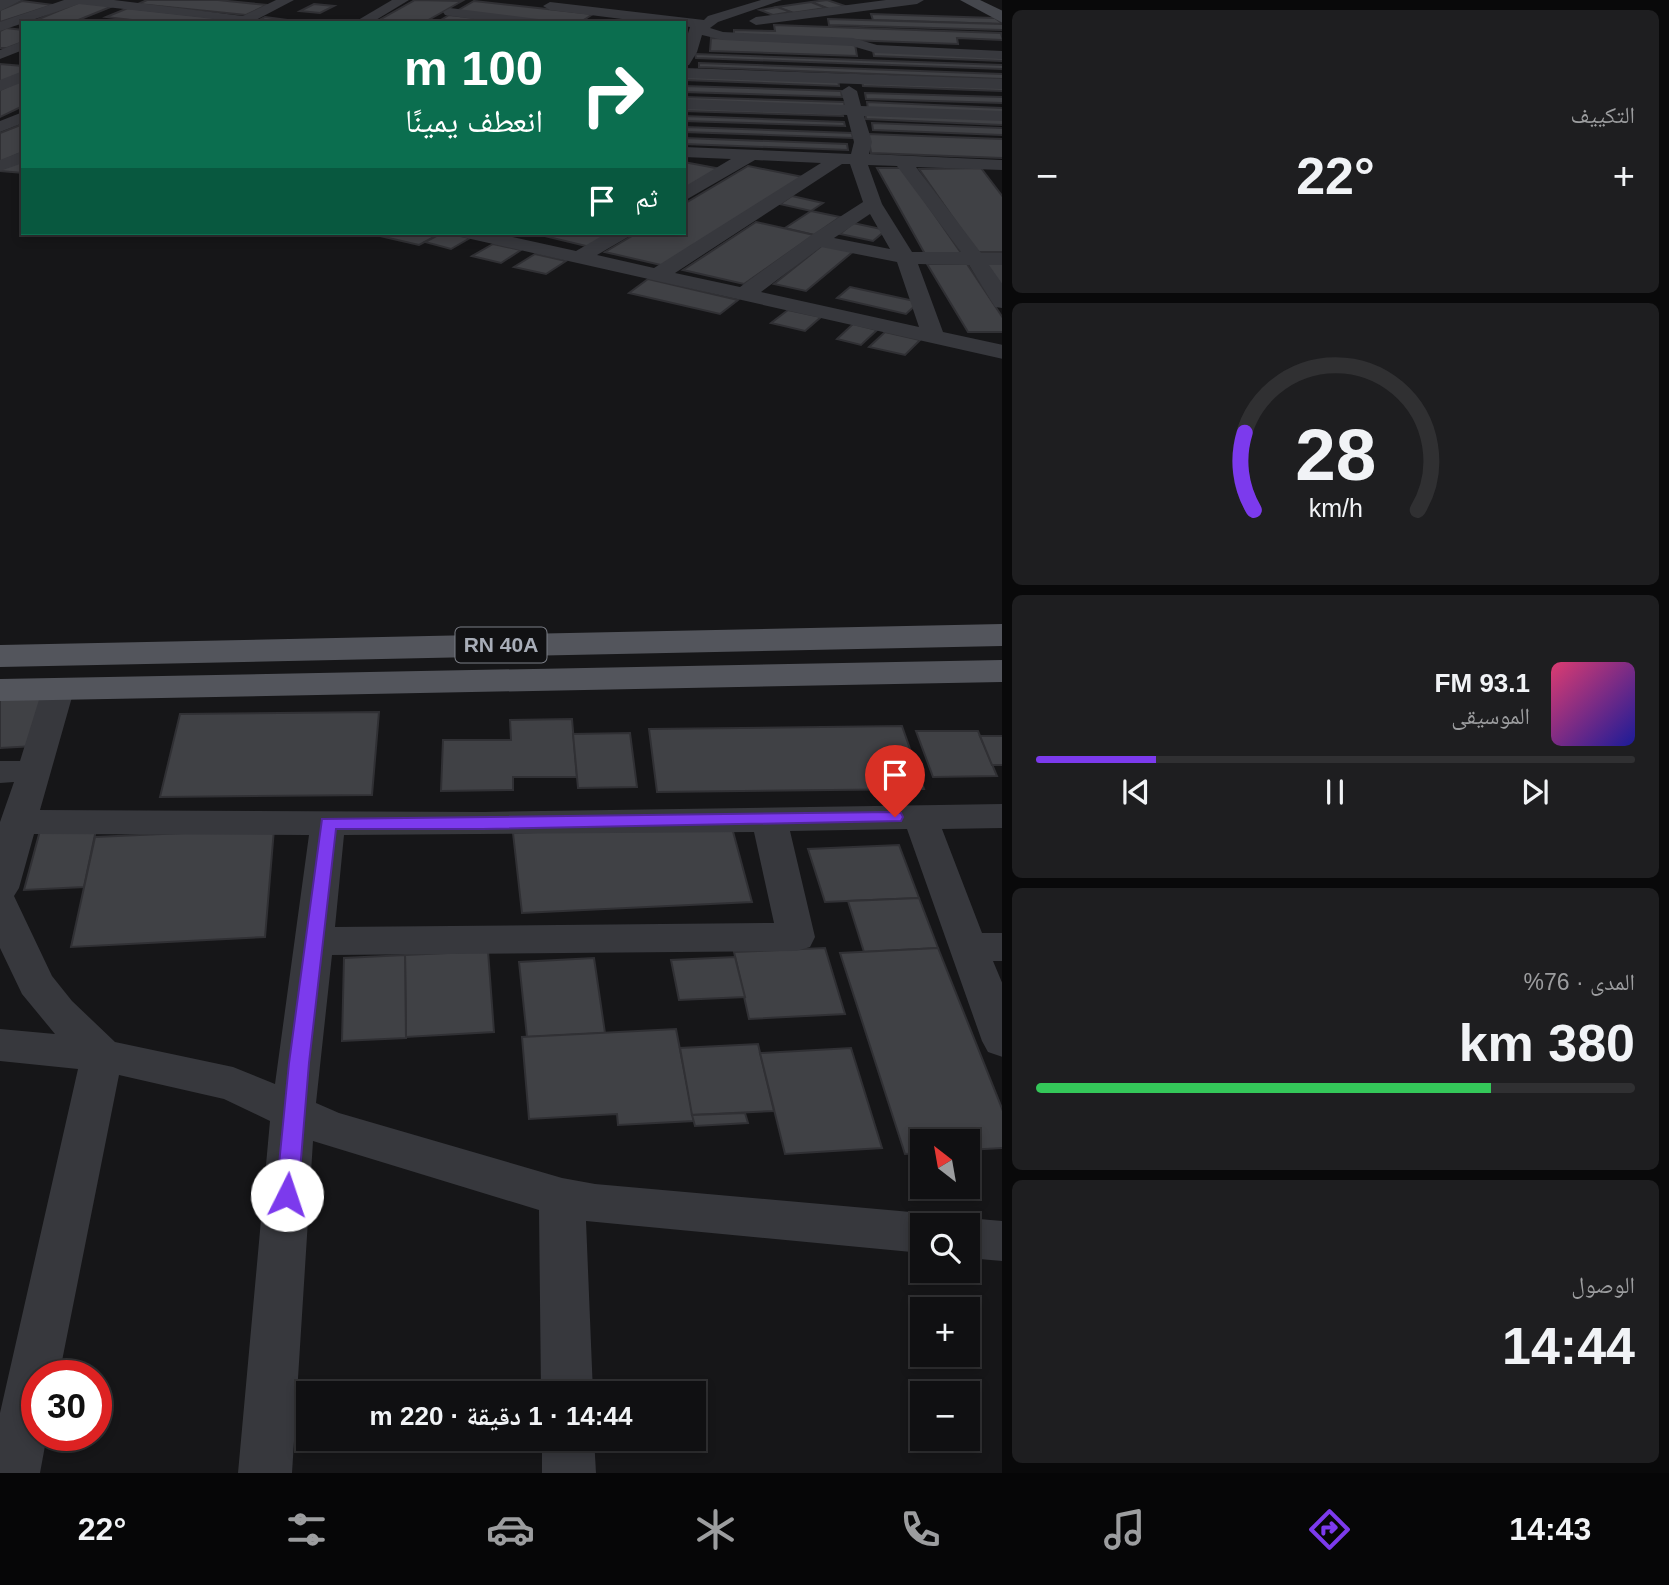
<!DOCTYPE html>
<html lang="ar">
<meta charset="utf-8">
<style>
:root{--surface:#101012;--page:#1e1e20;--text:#f1f3f6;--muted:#9c9d9f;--line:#303032;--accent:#7c3aed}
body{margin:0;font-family:Arial,"Noto Naskh Arabic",sans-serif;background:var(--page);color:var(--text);direction:rtl;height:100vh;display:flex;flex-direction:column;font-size:26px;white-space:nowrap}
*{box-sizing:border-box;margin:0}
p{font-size:23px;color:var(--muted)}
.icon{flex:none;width:38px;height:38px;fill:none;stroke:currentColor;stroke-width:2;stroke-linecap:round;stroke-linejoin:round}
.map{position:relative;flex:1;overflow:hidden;direction:ltr}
.drawer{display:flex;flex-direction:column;gap:10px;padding:10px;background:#09090a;width:667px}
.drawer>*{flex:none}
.guide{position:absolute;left:21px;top:21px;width:665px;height:214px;border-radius:0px;box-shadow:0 4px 10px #0003,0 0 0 2px var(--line);direction:rtl;background:#0b6e4f;color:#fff;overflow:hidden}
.needle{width:46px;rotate:329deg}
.controls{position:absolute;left:910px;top:1129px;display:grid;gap:14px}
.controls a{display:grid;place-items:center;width:70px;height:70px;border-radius:0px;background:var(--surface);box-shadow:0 4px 10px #0003,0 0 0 2px var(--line);font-size:35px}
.speed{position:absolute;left:21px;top:1360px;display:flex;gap:14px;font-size:35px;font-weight:700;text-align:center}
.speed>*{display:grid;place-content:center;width:91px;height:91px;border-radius:50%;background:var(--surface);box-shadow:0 4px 10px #0003,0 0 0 2px var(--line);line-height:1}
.speed .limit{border:10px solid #d22;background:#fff;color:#111}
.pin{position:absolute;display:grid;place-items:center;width:60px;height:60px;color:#fff;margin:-72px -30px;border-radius:50% 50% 50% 0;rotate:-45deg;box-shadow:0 0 7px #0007}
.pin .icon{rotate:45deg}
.me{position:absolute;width:77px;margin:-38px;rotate:4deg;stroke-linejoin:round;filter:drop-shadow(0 0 5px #0008)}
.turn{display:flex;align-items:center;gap:24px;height:147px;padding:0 28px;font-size:32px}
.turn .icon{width:91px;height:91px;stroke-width:2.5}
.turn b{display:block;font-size:49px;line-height:60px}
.then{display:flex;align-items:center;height:66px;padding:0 28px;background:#0003;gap:14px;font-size:26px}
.big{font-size:52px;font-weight:800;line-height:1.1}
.drawer .widget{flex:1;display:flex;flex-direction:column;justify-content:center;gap:10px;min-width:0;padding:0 24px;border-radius:10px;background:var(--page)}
.drawer .dial{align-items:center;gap:0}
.dial svg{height:182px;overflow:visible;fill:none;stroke:var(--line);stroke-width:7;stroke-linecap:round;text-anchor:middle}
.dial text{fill:var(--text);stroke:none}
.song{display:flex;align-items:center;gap:21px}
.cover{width:84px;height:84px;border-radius:10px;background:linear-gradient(135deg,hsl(340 70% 55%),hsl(240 70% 35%))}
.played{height:7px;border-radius:4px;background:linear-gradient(90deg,var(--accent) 20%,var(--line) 20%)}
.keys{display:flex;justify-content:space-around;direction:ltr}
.heat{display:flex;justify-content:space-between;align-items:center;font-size:38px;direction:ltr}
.charge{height:10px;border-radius:5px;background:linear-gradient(90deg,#34c759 76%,var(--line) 0)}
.trip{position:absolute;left:296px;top:1381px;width:410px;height:70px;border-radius:0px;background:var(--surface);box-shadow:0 4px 10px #0003,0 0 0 2px var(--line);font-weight:800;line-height:70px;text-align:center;direction:rtl}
.tab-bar{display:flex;height:112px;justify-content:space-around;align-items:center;background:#060607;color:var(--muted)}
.tab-bar .icon{width:49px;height:49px}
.tab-bar .active{color:var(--accent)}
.tab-bar b{font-size:32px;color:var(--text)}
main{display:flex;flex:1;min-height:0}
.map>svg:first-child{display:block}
.building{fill:#404145;stroke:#303034;stroke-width:2}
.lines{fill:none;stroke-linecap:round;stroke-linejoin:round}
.minor{fill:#37383d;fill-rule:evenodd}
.tertiary{fill:#37383d;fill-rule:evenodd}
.secondary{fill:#45474d;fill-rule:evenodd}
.primary{fill:#53555c;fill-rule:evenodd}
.route{fill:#7c3aed;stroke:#51269a;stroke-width:2}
.labels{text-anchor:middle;stroke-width:7;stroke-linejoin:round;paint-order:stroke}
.shield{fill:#111113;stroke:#7b7e86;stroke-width:2}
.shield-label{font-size:21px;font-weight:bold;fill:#a8adb8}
</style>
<main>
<section class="drawer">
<div class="widget"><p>التكييف</p>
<div class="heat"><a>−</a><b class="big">22°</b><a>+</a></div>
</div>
<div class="widget dial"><svg viewBox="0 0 100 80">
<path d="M14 69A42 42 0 1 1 86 69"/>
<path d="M14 69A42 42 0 0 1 10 35" stroke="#7c3aed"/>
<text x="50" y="56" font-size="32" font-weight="700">28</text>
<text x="50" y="72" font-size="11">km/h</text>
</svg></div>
<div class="widget">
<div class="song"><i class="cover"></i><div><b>93.1 FM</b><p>الموسيقى</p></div></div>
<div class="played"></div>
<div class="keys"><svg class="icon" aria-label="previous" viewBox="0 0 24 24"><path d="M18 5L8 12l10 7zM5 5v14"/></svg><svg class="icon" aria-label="pause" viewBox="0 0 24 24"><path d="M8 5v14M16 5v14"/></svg><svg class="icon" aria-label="next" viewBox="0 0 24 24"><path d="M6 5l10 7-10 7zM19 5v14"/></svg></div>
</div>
<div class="widget"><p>المدى · 76%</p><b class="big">380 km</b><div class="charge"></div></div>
<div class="widget"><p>الوصول</p><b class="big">14:44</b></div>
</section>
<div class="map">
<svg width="1003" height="1473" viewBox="0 0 1003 1473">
<rect width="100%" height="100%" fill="#161618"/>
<g class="building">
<polygon points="147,0 218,0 267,5 246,15 138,4"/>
<polygon points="415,0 462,1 423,23 374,23"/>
<polygon points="827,0 848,7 832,10 811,2"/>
<polygon points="22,1 53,5 0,22 0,10"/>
<polygon points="474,1 593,14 579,23 553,23 455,12"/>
<polygon points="80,2 113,6 71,23 29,23"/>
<polygon points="811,2 826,8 792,13 777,7"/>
<polygon points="314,4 334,6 320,13 300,11"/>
<polygon points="777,7 791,12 773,15 760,10"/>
<polygon points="128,8 237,20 231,23 157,23 106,17"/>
<polygon points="871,14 995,18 1003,24 873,20"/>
<polygon points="449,15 521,23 436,23"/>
<polygon points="265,17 295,21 253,23"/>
<polygon points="828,19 1003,24 1003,30 829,25"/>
<polygon points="774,25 1001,33 1003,40 957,38 958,44 734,36 734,30 775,31"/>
<polygon points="6,28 23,30 23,42 7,48 0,48 0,31"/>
<polygon points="711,38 855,44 857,56 710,51"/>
<polygon points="873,51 1003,57 1003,61 874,56"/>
<polygon points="695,54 1003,65 1003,69 696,58"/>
<polygon points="699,63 1003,74 1003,79 699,67"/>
<polygon points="0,64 23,66 23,73 0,83"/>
<polygon points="684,75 838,80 839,86 684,80"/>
<polygon points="23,79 23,106 0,117 0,90"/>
<polygon points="862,81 1003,85 1003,91 863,86"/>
<polygon points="684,86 841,91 842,97 684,92"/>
<polygon points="865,93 1003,97 1003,103 866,99"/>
<polygon points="684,97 844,102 845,107 684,102"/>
<polygon points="867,102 1003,108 1003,114 868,109"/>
<polygon points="684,107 842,112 843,116 684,111"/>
<polygon points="865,113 1003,118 1003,125 866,119"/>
<polygon points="684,116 844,122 845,126 684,121"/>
<polygon points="872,123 1003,128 1003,135 873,130"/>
<polygon points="23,124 23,152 0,162 0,133"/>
<polygon points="684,127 852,133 853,138 684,132"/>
<polygon points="868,134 1003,139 1003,158 871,153"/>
<polygon points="684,138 847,144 848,150 684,144"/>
<polygon points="13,162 23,163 23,173 0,171 0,168"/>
<polygon points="684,162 721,169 684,191"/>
<polygon points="748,166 803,177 665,266 605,252 637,233 684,233 684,204"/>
<polygon points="877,168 902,168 961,253 925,254"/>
<polygon points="981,168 1003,197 1003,252 977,252 919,169"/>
<polygon points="792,196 823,203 811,211 780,204"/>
<polygon points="811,211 840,217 814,235 785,228"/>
<polygon points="756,222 814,235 744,284 683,270"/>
<polygon points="853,223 886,230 873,241 840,234"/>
<polygon points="367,233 434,233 440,234 419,245"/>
<polygon points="442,233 446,233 470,238 451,249 425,242"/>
<polygon points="538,233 614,233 590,247 536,234"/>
<polygon points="493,244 521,250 501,263 472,256"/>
<polygon points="824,244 855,250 806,291 774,284"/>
<polygon points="535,254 566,261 546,274 514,267"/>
<polygon points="982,263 1003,263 1003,293"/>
<polygon points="927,264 967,264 1003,318 1003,332 968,332"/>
<polygon points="648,279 738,300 720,314 629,293"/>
<polygon points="850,287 919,302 906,314 837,298"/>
<polygon points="788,310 821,317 805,331 771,323"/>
<polygon points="853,324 877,330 861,345 837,339"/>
<polygon points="885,332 920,340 905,355 869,347"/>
<polygon points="49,698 35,746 0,748 0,699"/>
<polygon points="379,712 372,795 160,797 180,714"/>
<polygon points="572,719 577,777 513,777 513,790 441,791 443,740 511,740 510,720"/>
<polygon points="902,726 924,789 657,792 649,729"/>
<polygon points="916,731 978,731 997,776 933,777"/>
<polygon points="630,733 637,787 578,788 573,734"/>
<polygon points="980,736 1003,736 1003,765 992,765"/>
<polygon points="731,824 752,902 522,913 513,833"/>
<polygon points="97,825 84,887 24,890 41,827"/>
<polygon points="274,829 265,937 71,947 95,837"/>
<polygon points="899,845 919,898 825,902 808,849"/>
<polygon points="919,898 938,948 864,952 848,901"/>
<polygon points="825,948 845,1014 749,1019 734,952"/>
<polygon points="938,948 1003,1111 1003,1148 968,1150 968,1141 922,1141 922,1153 905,1154 840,953"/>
<polygon points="488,951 494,1032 406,1037 405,955"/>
<polygon points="405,955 406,1038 342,1041 344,958"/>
<polygon points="735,957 745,997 679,1000 671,960"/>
<polygon points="594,958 605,1033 527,1037 519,962"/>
<polygon points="676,1029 694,1121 618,1125 617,1114 529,1119 522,1037"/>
<polygon points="758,1044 774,1111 692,1115 680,1048"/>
<polygon points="851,1048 882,1148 785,1154 760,1053"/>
<polygon points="745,1113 748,1123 695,1126 692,1115"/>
</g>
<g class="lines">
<g class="minor">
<polygon points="64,0 114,0 243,16 276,0 294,0 250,23 79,4 0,31 0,22"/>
<polygon points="392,0 409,0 371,23 353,23"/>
<polygon points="761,0 782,0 718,22 710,28 723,32 853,38 877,45 1003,51 1003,59 876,53 852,46 723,40 702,35 697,52 689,65 684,66 684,46 690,27 684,26 684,23 654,23 550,10 543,6 550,2 704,20 708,16"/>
<polygon points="886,0 924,0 917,4 756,25 749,21 756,17"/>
<polygon points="450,8 538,19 545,23 503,23 445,15 443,12"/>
<polygon points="23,41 23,50 0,59 0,50"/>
<polygon points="684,68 1003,79 1003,89 684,78"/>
<polygon points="23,71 23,82 0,91 0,80"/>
<path d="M849,86L857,91L861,106L1003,111V121L864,116L872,142L869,154L1003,160V170L916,167L981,253H1003V265H989L1003,285V308L995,307L969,265L918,264L943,332L1003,345V359L462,237L459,233H495L576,251L607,233H631L628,237L597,255L654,268L821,163L755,160L684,201V187L731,159L684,157V147L851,154L854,142L847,115L684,109V99L845,105L841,91ZM842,164H850L863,202L810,236L740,287L675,273ZM868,165L897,166L961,252H912L882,204ZM870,214L890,249L834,238ZM821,247L897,262L919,327L761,292Z"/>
<polygon points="23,112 23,123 0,132 0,121"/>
<polygon points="23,151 23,163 0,171 0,160"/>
<path d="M58,680L69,683L74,690L40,810L483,812L1003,804V828L942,829L982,933H1003V961H993L1003,985V1057L988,1052L982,1041L907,829L790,831L815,937L810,947L796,951L332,955L316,1103L339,1113L562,1178L595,1184L922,1213L939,1219L942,1225H922V1253L586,1221L593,1393H541L539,1210L313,1141L292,1473H238L270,1121L224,1099L119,1075L59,1376H37V1435H47L40,1473H0V1413L78,1069L0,1061V1029L55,1034L22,994L0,948V822L14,782L0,783V761H20L42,690L47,683ZM754,832L774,923L335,927L344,835ZM34,834L309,835L275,1084L233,1067L115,1042L72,1001L52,976L14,896L19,888Z"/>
<polygon points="968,1218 1003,1221 1003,1261 968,1258 968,1225 951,1225"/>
<polygon points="542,1438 594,1438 596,1473 542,1473"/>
</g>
<polygon class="tertiary" points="0,0 22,0 0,11"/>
<polygon class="secondary" points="960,0 980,0 1003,11 1003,23"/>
<g class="primary">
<polygon points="1003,624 1003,646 0,667 0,645"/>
<polygon points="1003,660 1003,682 0,701 0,679"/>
</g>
</g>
<polygon class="route" points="895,812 901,813 903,817 901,821 483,829 336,829 309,1063 298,1195 295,1202 287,1205 279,1202 276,1195 289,1063 322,819"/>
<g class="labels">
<rect class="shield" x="455.5" y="627.5" width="91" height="35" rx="5"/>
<g class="shield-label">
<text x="501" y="652">RN 40A</text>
</g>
</g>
</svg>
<div class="controls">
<a><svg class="needle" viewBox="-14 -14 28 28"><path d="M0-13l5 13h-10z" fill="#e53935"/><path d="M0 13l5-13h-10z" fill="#9c9d9f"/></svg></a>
<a><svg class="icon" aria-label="search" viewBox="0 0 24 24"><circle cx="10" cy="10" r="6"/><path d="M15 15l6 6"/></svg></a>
<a>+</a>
<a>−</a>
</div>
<div class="speed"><div class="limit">30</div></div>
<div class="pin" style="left:895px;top:817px;background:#d93025"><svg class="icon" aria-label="arrive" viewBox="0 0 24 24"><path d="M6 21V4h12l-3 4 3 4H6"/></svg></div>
<svg class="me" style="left:287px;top:1195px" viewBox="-20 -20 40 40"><circle r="19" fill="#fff"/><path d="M0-13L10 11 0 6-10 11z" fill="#7c3aed"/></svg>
<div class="trip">14:44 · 1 دقيقة · 220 m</div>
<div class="guide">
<div class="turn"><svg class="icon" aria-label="right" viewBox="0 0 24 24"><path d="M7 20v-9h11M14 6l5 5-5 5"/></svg><div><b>100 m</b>انعطف يمينًا</div></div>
<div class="then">ثم<svg class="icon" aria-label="arrive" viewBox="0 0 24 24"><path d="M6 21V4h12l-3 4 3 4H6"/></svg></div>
</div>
</div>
</main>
<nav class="tab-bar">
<b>14:43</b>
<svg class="icon active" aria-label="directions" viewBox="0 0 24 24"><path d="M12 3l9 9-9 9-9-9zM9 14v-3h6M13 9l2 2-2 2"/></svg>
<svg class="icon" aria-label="music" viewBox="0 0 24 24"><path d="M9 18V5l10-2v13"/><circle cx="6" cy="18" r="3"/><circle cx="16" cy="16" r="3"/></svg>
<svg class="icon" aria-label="phone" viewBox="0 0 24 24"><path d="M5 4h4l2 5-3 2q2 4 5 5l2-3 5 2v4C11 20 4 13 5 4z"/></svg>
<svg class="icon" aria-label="climate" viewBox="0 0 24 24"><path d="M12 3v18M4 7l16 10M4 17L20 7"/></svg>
<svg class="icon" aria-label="car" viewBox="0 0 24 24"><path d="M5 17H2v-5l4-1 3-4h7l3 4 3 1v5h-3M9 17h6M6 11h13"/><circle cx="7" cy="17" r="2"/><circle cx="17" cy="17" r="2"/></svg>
<svg class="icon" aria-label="filters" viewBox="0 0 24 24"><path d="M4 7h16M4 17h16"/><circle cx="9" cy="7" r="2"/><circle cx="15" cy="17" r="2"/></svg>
<b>22°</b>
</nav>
